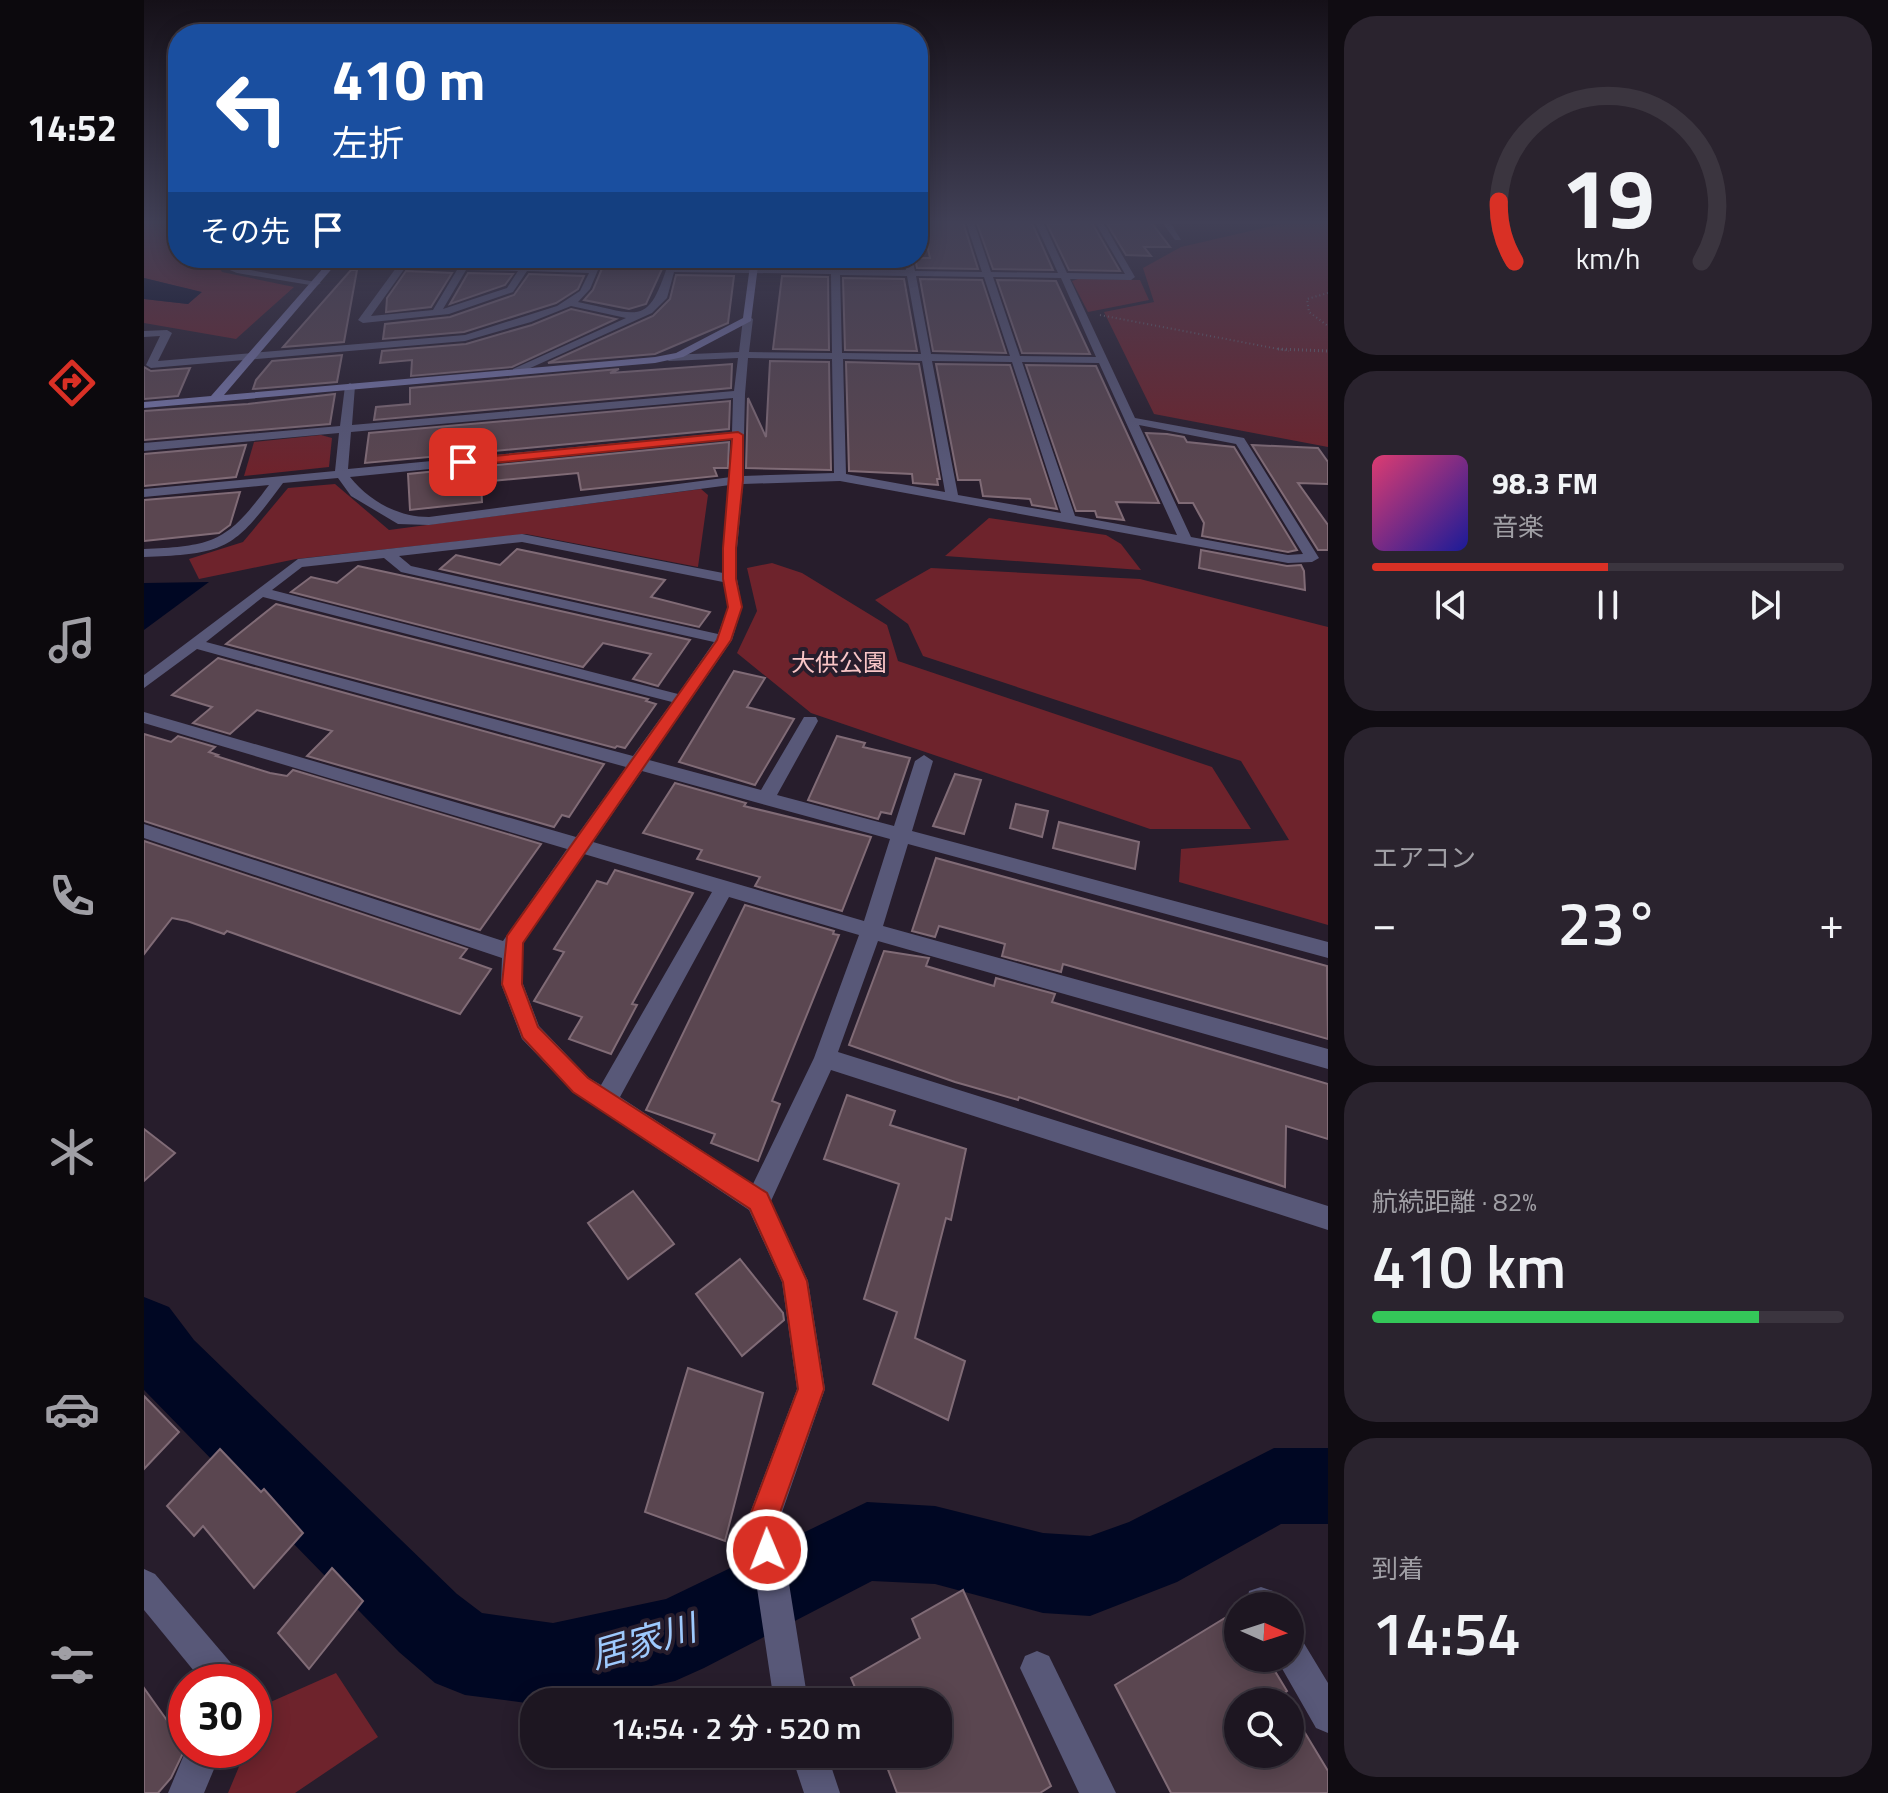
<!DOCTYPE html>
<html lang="ja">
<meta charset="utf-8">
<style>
:root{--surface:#1d1621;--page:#2a232e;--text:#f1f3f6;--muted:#a09fa5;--line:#3b353f;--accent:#d93025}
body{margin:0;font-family:"Titillium Web","Noto Sans JP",sans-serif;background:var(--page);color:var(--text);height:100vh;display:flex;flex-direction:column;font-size:30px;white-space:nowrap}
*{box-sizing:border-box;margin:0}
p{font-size:26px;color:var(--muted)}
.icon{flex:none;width:44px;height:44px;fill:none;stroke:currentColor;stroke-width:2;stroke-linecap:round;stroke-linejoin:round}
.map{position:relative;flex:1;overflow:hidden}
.sheet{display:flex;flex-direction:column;gap:16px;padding:16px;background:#100c12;width:560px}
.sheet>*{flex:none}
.banner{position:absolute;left:24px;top:24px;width:760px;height:244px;border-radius:32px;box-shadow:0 4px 20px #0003,0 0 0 2px var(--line);background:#1a4fa0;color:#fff;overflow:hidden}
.needle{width:52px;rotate:93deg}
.fabs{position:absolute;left:1080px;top:1592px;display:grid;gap:16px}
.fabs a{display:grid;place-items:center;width:80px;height:80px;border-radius:50%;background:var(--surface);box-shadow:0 4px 20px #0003,0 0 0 2px var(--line);font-size:40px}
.speed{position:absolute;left:24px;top:1664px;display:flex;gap:16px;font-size:40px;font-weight:700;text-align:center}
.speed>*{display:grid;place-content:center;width:104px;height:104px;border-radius:50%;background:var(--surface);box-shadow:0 4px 20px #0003,0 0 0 2px var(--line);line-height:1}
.speed .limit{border:12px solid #d22;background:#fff;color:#111}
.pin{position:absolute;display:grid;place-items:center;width:68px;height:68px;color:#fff;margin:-34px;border-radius:16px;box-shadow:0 4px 12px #0006}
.me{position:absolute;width:88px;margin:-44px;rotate:359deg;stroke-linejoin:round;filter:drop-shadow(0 0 6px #0008)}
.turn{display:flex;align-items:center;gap:28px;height:168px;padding:0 32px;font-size:36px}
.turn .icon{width:104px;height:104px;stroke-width:2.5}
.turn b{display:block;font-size:56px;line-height:68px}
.then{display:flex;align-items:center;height:76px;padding:0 32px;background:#0003;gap:16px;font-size:30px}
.big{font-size:60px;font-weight:600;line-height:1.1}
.sheet .card{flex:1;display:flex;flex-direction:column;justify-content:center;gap:12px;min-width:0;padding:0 28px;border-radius:32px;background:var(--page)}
.sheet .dial{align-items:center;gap:0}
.dial svg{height:208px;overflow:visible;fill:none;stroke:var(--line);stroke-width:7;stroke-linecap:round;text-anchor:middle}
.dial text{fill:var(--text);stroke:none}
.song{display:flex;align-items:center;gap:24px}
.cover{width:96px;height:96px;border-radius:12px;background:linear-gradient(135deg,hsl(340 70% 55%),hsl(240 70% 35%))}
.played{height:8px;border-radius:4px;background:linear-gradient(90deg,var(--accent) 50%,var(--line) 50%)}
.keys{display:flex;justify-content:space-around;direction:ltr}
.heat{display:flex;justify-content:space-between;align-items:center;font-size:44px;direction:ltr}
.charge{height:12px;border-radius:6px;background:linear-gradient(90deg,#34c759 82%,var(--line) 0)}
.trip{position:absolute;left:376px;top:1688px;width:432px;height:80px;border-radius:32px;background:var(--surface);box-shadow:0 4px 20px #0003,0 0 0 2px var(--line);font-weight:600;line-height:80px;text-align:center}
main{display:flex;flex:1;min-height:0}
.tabs{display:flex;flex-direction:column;width:144px;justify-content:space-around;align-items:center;background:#0c090d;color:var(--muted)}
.tabs .icon{width:56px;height:56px}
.tabs .selected{color:var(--accent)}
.tabs b{font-size:36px;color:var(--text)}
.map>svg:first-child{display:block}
.green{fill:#6e232c}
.water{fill:#000723}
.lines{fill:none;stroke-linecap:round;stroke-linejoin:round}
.river{fill:#000723;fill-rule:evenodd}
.building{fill:#5a4650;stroke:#806b76;stroke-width:2}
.path-far1{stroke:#6d6572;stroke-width:2;stroke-dasharray:1 3;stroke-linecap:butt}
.path{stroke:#6d6572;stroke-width:3;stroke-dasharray:1 3;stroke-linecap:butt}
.street{fill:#585878;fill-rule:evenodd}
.secondary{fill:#7676a9;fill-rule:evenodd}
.route{fill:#d93025;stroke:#8d1f18;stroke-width:2}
.labels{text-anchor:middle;stroke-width:8;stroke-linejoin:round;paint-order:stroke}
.far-park-label{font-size:24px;fill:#f9c6c7;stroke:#271d2c}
.near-water-label{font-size:36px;font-style:italic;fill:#9ec9fd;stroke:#271d2c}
</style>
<main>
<nav class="tabs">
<b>14:52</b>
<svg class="icon selected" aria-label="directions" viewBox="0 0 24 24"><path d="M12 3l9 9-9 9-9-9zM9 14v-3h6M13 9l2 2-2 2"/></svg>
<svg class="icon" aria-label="music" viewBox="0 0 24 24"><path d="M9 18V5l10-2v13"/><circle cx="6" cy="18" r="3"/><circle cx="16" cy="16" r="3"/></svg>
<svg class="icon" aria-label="phone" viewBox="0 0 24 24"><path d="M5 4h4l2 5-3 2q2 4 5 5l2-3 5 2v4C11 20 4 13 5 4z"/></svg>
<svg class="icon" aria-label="climate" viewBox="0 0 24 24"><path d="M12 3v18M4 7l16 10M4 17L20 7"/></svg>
<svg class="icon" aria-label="car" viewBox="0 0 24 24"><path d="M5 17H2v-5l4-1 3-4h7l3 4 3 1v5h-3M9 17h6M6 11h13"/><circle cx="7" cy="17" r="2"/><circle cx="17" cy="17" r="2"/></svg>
<svg class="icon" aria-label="filters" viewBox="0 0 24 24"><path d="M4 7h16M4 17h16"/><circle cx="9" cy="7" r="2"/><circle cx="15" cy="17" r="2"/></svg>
</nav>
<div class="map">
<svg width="1184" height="1793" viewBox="0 0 1184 1793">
<rect width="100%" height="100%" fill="#271d2c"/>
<g class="green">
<polygon points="0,222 34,222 34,258 69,258 78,272 150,287 92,339 0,323 0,299 44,304 56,292 0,278"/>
<polygon points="1145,222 1184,222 1184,447 1010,414 960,312 1010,302 999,268 1037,247"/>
<polygon points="209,258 379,258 374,265 207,260"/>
<polygon points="934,279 996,280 1005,300 944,312 928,281"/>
<polygon points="177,435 188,438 185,467 100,476 110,442"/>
<polygon points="191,484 245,530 557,489 564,495 554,567 382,534 152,559 55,579 45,559 99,542 144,488"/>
<polygon points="845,518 962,535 977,544 997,570 801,556"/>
<polygon points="628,563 658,573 743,625 754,661 1068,767 1107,829 1006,829 878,785 667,713 593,653 613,611 603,568"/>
<polygon points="787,568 996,579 1184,627 1184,925 1035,882 1037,849 1145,840 1097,761 779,656 764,624 731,600"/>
<polygon points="192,1673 234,1737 151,1793 84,1793 102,1750 110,1750 110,1732 122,1704"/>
</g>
<g class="water">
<polygon points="0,278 58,292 44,304 0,299"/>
<polygon points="65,582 0,630 0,583"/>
</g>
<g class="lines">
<polygon class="river" points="0,1297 25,1307 50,1340 313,1594 338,1613 409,1623 522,1599 723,1502 791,1506 899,1533 946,1536 985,1522 1130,1448 1184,1448 1184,1524 1137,1524 1033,1582 946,1616 899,1613 791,1584 728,1581 560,1668 531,1681 433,1702 390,1702 390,1704 321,1695 291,1683 255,1652 0,1390"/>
</g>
<g class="building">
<polygon points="778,222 819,222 834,269 773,268 771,258 786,258"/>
<polygon points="1007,222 1026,247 1000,247 1007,256 982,255 963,224"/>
<polygon points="833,223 888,223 909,270 849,269"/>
<polygon points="934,223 948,223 976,271 925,270 903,224"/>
<polygon points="475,258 523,258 502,304 485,309 440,300 449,290 462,259"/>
<polygon points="537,258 565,258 593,259 592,264 536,263"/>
<polygon points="668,258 684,258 684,266 638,265 639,259"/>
<polygon points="698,258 757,258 758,267 699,266"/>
<polygon points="207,270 213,270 200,342 139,347"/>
<polygon points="262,271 308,273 287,307 242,312 243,298"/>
<polygon points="324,273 369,274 361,285 306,304"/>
<polygon points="385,274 440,276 434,289 412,303 320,332 239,339 241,324 306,317 370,295"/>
<polygon points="532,275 590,276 584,323 511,354 404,363 509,316 526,299"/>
<polygon points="638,276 684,277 685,350 629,349"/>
<polygon points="699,278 760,279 773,351 701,350"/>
<polygon points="776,279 838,280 862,353 789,351"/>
<polygon points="853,280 912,281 946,354 878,353"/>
<polygon points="427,309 472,319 368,367 267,376 268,360 236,363 238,351 322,344 388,325"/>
<polygon points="198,355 193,382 109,389 112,380 128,361"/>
<polygon points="626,361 685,362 687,470 602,468 604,398 622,437"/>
<polygon points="702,362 775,364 796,479 793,479 794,485 769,483 768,474 705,471"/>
<polygon points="588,364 587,388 230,420 232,407 266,404 266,388 475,369 466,373"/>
<polygon points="792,364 866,365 913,509 888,505 886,499 839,496 836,480 814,480"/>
<polygon points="882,365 952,366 1015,503 972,502 980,520 953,517 951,511 932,511"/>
<polygon points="0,367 7,371 46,368 34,396 0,399"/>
<polygon points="191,394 186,424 0,440 0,411 104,404"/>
<polygon points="586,401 585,429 221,463 225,433"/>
<polygon points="1002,433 1023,434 1040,437 1043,442 1090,447 1153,550 1144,552 1058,536 1060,523 1049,503 1035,503"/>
<polygon points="585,442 584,468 570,468 573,476 437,490 434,473 337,482 338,502 266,510 264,474"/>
<polygon points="102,445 92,477 0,486 0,454"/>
<polygon points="1108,445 1174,448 1184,462 1184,484 1154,483 1184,525 1184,550 1174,550"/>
<polygon points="96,492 86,525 75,533 0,541 0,500"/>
<polygon points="373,549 521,580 507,597 566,612 555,627 296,569 312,555 356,565"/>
<polygon points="1057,550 1143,566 1157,565 1160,571 1161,590 1055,568"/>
<polygon points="214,566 283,581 546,640 514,686 489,679 507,654 459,643 439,667 147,592 167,577 193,583"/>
<polygon points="132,604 504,699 502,701 512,704 481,748 473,746 471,748 82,644"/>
<polygon points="74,658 460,764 425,817 418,815 410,827 163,756 188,731 113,710 86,734 49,723 68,707 28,695"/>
<polygon points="590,671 621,678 603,707 650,719 611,785 535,762"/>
<polygon points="0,734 27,742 34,736 71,747 65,752 74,755 72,756 126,773 143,776 149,770 397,844 336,930 0,821"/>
<polygon points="693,736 721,743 719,747 766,758 747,814 737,812 734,819 664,800"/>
<polygon points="811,774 837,780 820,834 789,826"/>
<polygon points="531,783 602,803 600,806 727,837 698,911 611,886 616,877 553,859 558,850 499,833"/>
<polygon points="872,804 904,811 898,837 866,828"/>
<polygon points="915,822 995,842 991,869 909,848"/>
<polygon points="0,841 323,949 316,958 347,969 316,1014 83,931 80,934 43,921 28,918 0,954"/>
<polygon points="792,858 1183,966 1184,1039 919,964 917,972 858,956 861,944 795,926 791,937 768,931"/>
<polygon points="471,870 549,893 488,1004 493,1005 467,1054 425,1039 438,1017 390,1001 420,952 410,949 438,905 453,881 463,884"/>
<polygon points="601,905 690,931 689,934 695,935 628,1101 636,1104 614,1161 567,1143 571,1134 502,1110"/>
<polygon points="740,951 785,958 782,966 850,986 852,978 911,994 908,1002 1184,1084 1184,1139 1142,1126 1141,1187 875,1097 874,1100 811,1082 705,1045"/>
<polygon points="703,1095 751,1111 746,1125 822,1149 807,1220 802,1218 771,1338 821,1361 804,1420 729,1384 753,1312 720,1299 755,1184 680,1159"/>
<polygon points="0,1129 31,1153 0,1181"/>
<polygon points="489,1191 530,1244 484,1279 444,1223"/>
<polygon points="596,1259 639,1313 640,1320 598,1356 552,1294"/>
<polygon points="544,1368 619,1393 581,1541 501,1512"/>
<polygon points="0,1396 35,1432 0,1469"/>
<polygon points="76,1449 117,1492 120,1489 159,1533 110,1588 59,1526 50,1536 23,1506"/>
<polygon points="188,1568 219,1601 165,1669 134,1633"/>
<polygon points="819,1590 907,1786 896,1793 753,1793 738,1754 794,1754 794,1702 717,1702 707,1678 776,1638 768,1619"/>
<polygon points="1094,1610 1094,1658 1123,1658 1143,1691 1138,1695 1142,1702 1094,1702 1094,1754 1146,1754 1146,1708 1184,1771 1184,1793 1027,1793 971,1685"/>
<polygon points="0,1688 42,1747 27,1778 14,1793 0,1793"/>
</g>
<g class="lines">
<g class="path-far1">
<polyline points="1184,293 1163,299 1165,312 1184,326"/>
<polyline points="956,315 1145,351"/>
</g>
<polyline class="path" points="1134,349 1184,351"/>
<g class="street">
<path d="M822,222H830L847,272L914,273L891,222H899L923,273L981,274L951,222H959L991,277L987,280L926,279L991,418L1100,438L1175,558L1168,562L1144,563L696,481L599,484L593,548V579L598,607L588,640L505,760L617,790L660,717H672L674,721L633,795L750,826L771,761L780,755L789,761L768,831L1184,942V958L764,844L739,926L1184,1049V1069L734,941L694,1052L1184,1206V1230L687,1070L627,1201L664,1281L681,1389L635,1521L664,1702H630L603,1521L653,1389L638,1282L605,1210L429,1092L378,1039L357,984L358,958L0,838V824L359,941L423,849L0,723V712L432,837L482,767L53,649L0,688V675L154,559L378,534L579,573L586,485L285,525L254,524L207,496L194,478L139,483C90,549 83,554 0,557V549C70,546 83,542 125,485L0,497V489L191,471L195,433L0,451V443L196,426L201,386L206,383L211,386L208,425L590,391L594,358L525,361L520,358L525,355L595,352L599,319L604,316L609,319L605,352L688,353L687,274L530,272L523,298L508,313L373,374L369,373V369L482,318L427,306L387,322L321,341L7,368L2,365L16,336L0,337V331L23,330L28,333L14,361L321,335L413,306L436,291L445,273L383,271L369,292L305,314L219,323L214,320L252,268L185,266L188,261L378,266L385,258L389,261L386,266L447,267L451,258H459L446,289L434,302C498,315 504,328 526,258H534L532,266L687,269V258H695L696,269L762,270L760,258H768L771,271L838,272ZM261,268L313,270L289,310L227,316ZM322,270L374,271L363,288L299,309ZM696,275L763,276L777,354L698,353ZM772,276L840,277L866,356L787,354ZM849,277L917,278L952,357L876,356ZM604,358L688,359L690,473L599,476L601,394ZM699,359L778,361L801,492L702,474ZM788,361L868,362L917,513L814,495ZM878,362L955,363L1033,535L931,516ZM589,398L588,432L204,469L207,432ZM995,425L1092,444L1159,554L1144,555L1047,537ZM588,439L587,477L285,517C254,517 225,501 206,477ZM378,542L579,582L584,607L574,634L267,566L255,556ZM240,558L257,572L570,642L534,694L128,590L158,567ZM119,597L528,702L489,756L62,642ZM498,771L746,839L720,921L449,842ZM440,854L568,892L457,1085L445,1078L395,1026L379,984V942ZM585,897L715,935L670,1058L609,1184L476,1097Z"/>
<polygon points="1018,222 1026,222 1037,240 1031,240"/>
<polygon points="74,258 82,258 95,268 177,283 172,286 93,273 81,268"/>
<polygon points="0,1569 11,1574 93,1670 98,1682 59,1682 0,1610"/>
<polygon points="1117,1587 1129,1591 1135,1606 1102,1606 1105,1591"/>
<polygon points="1146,1635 1158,1640 1184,1683 1184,1733 1172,1728 1132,1658 1146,1658"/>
<polygon points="893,1651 905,1656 972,1793 935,1793 876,1668 881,1656"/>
<polygon points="42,1750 78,1750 60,1793 24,1793"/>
<polygon points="647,1754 683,1754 696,1793 660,1793"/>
</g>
<polygon class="secondary" points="188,258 197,258 80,395 511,357 532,353 599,318 607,258 615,258 607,321 539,357 511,363 0,408 0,402 67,396"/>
</g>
<linearGradient id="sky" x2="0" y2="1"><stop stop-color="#151018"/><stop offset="0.47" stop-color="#414056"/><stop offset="1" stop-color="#414056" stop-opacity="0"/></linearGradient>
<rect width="1184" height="473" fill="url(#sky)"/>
<polygon class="route" points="594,432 599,435 599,480 592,548 592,579 598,607 587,640 379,943 378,984 394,1027 444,1078 623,1193 663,1281 680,1389 633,1521 637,1550 633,1560 623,1564 613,1560 604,1521 654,1389 639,1282 606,1209 429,1092 379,1038 358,984 363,936 573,640 584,607 579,579 579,548 588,439 319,466 314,462 319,459"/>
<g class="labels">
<g class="far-park-label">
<text x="695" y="671">大供公園</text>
</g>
<g class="near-water-label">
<text transform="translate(499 1641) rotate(-16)" y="13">居家川</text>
</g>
</g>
</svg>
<div class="fabs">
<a><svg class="needle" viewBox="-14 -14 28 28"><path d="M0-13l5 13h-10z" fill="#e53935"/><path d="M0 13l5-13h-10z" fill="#a09fa5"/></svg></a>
<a><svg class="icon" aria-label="search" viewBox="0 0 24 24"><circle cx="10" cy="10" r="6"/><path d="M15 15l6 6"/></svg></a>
</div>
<div class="speed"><div class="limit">30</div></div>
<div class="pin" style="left:319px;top:462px;background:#d93025"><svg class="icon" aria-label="arrive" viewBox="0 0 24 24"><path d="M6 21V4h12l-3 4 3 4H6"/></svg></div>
<svg class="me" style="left:623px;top:1550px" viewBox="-20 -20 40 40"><circle r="17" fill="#d93025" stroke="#fff" stroke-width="3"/><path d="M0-11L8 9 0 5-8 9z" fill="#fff"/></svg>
<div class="trip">14:54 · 2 分 · 520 m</div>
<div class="banner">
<div class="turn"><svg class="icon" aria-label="left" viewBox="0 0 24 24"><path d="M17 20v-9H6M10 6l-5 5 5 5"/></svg><div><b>410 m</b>左折</div></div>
<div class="then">その先<svg class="icon" aria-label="arrive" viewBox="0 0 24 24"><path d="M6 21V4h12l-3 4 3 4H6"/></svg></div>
</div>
</div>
<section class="sheet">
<div class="card dial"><svg viewBox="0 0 100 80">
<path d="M14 69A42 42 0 1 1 86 69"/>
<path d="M14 69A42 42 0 0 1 8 46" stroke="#d93025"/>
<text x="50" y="56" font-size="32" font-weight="700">19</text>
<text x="50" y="72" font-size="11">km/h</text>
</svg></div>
<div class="card">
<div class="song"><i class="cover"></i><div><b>98.3 FM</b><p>音楽</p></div></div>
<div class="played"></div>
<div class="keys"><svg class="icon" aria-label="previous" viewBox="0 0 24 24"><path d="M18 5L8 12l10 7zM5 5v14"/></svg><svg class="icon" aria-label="pause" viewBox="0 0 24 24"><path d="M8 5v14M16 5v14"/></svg><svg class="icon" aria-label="next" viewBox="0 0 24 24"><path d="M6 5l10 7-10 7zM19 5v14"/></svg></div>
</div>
<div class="card"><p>エアコン</p>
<div class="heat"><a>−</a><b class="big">23°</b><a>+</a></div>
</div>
<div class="card"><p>航続距離 · 82%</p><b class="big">410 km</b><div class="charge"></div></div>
<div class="card"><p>到着</p><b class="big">14:54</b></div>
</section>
</main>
